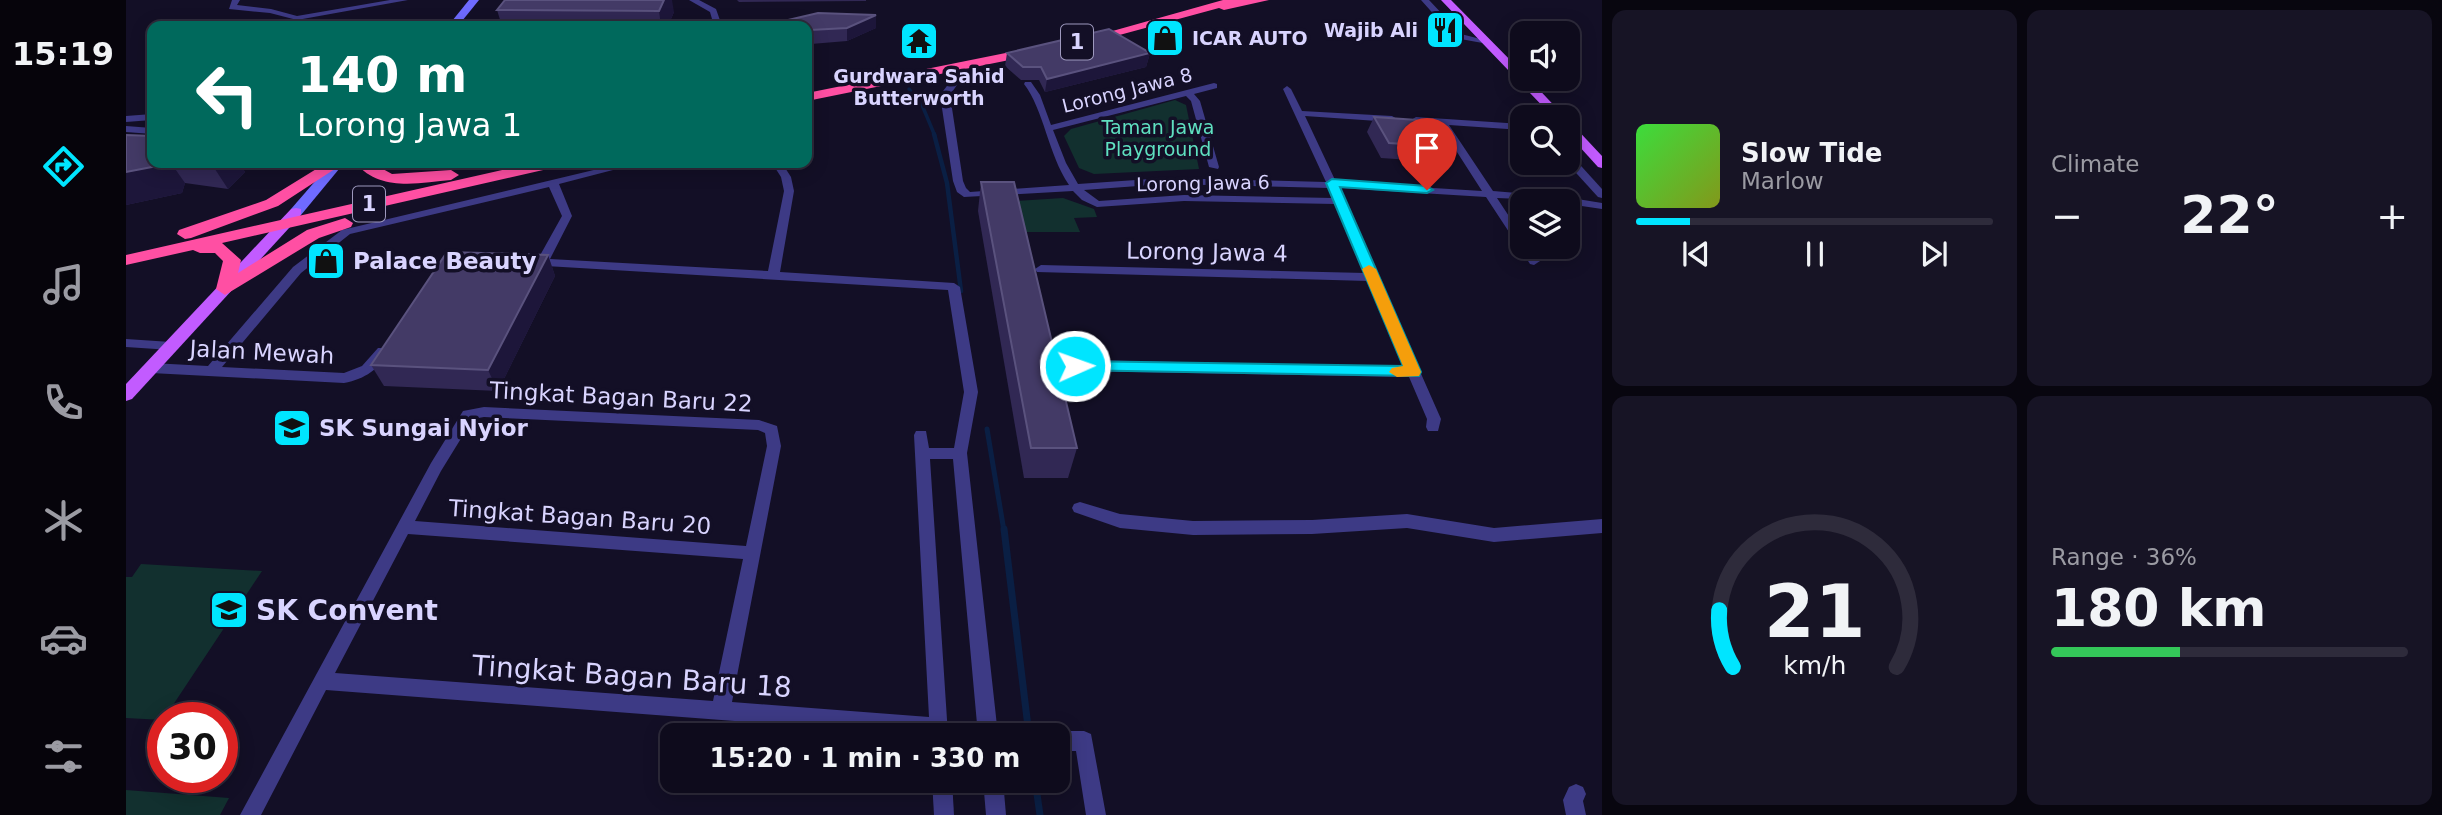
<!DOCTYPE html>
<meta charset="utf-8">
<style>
:root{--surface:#0e0b1c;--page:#171425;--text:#f1f3f6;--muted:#9b9ba3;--line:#2e2b3b;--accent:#00e5ff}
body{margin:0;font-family:"DejaVu Sans",sans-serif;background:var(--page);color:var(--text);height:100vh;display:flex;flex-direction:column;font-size:26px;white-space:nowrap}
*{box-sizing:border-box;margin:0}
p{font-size:23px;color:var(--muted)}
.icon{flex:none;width:38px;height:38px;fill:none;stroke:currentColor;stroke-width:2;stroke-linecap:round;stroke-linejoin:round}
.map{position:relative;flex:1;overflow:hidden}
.sheet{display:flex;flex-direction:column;gap:10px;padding:10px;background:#08060f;width:840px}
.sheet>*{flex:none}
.top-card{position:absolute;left:21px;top:21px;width:665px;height:147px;border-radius:14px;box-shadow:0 4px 18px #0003,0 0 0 2px var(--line);background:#00695c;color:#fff;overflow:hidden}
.fabs{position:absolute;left:1384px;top:21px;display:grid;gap:14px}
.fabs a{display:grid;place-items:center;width:70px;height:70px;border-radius:14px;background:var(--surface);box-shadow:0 4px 18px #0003,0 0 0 2px var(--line);font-size:35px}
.speed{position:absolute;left:21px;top:702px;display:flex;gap:14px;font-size:35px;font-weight:700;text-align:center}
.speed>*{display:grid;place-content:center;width:91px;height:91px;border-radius:50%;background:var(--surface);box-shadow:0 4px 18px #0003,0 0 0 2px var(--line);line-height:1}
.speed .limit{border:10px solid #d22;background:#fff;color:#111}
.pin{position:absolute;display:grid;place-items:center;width:60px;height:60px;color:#fff;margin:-72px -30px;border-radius:50% 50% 50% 0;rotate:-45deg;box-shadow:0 0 7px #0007}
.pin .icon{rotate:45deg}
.me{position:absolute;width:77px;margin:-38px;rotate:88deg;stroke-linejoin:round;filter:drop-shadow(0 0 5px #0008)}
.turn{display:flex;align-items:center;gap:24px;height:147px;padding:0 35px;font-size:32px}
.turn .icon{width:91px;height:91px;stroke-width:2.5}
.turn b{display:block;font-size:49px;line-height:60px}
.big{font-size:52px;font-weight:600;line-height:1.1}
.sheet .tile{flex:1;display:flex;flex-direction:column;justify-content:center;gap:10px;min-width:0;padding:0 24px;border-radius:14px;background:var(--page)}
.sheet .dial{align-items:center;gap:0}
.dial svg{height:182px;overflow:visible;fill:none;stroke:var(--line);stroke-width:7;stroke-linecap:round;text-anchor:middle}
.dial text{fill:var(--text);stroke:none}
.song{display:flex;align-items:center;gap:21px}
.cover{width:84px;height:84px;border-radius:10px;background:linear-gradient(135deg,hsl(120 70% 55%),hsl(70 70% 35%))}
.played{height:7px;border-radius:4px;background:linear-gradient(90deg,var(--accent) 15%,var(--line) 15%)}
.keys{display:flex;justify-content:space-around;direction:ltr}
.heat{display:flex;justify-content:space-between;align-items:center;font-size:38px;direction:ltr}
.charge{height:10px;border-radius:5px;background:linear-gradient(90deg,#34c759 36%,var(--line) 0)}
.sheet .tiles{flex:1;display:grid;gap:10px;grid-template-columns:repeat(2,1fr)}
.trip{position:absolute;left:534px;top:723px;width:410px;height:70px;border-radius:14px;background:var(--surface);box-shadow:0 4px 18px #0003,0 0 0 2px var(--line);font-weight:600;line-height:70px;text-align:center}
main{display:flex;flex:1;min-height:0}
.tab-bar{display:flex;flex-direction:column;width:126px;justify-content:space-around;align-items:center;background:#06040b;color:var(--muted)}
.tab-bar .icon{width:49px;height:49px}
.tab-bar .active{color:var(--accent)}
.tab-bar b{font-size:32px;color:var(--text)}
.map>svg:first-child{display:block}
.green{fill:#12302f}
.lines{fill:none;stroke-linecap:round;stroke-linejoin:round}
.stream-far3{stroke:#0a1f44;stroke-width:3.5}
.stream-far2{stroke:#0a1f44;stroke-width:4.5}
.stream-far1{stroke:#0a1f44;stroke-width:5}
.stream{stroke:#0a1f44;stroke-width:7}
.street{fill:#3d3a85;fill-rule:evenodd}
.secondary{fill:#6f6bff;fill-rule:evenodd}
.primary{fill:#c25bff;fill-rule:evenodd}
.highway{fill:#ff4fa3;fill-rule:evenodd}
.wall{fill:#312854}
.shaded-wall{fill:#1d163a}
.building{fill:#433a66;stroke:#5a527e;stroke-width:2}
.route{fill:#00e5ff;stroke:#0095a6;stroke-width:2}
.slow{fill:#f59e0b}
.labels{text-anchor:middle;stroke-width:7;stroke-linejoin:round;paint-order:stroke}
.far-poi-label{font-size:19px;font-weight:bold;fill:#d9d4ff;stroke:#130f26;text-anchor:end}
.far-street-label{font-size:19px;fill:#d9d4ff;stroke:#130f26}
.far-park-label{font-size:19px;fill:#5fe0c0;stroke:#130f26}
.shield{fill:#130f26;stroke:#9e99be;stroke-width:2}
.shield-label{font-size:21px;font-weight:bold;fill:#d9d4ff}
.street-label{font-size:23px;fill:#d9d4ff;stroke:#130f26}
.poi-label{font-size:23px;font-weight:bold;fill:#d9d4ff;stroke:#130f26;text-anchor:start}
.near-poi-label{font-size:28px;font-weight:bold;fill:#d9d4ff;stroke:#130f26;text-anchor:start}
.near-street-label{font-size:28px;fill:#d9d4ff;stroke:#130f26}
</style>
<main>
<nav class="tab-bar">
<b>15:19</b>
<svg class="icon active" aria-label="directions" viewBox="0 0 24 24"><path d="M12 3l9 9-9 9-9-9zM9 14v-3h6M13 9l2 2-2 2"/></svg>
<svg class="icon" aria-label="music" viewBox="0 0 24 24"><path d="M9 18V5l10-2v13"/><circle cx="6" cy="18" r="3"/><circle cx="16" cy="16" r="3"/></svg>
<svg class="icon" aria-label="phone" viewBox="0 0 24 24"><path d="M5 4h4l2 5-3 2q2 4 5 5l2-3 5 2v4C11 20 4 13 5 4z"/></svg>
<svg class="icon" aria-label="climate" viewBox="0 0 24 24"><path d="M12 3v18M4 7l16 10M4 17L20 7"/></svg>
<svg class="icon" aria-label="car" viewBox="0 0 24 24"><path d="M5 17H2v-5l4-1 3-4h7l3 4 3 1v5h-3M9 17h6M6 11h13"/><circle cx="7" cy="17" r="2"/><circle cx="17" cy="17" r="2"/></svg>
<svg class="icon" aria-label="filters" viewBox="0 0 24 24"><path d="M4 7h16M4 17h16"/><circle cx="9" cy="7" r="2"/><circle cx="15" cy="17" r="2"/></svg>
</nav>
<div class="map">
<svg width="1476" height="815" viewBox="0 0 1476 815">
<rect width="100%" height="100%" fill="#130f26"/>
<g class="green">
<polygon points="1049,100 1060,105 1073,169 968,174 953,168 938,136 945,129"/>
<polygon points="937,198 968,209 971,217 948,218 954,232 898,232 875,202"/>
<polygon points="15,564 136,571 37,720 0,718 0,577 6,577"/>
<polygon points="0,790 103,798 94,815 0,815"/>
</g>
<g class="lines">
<polyline class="stream-far3" points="783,89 796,105 809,136"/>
<polyline class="stream-far2" points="808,134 821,183 835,291"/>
<polyline class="stream-far1" points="861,429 878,531"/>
<g class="stream">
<polyline points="878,529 903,735"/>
<polyline points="909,780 914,815"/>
</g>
<g class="street">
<polygon points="106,0 114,0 111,5 145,9 171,16 264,0 282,0 171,20 144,13 103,9"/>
<polygon points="563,0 573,0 590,9 596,26 588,26 584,12"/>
<polygon points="1295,0 1303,0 1335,34 1366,42 1362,44 1329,38"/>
<path d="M819,68L833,82L824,95L837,181L840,188L844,192L943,185C922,154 918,110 898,84L899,82H905L914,95L925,125L1088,83L1091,84V88L1068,94L1074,101L1093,167L1092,169L1083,167L1065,101L1060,96L927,130L940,163L952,184L1039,178L1200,182L1157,89L1161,86L1165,89L1176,111L1266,116L1271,119L1266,122L1179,116L1210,182L1356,191L1313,124L1290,123L1285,120L1290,117L1396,124V130L1323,125L1367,191L1439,197L1476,203V209L1442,204V201L1371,198L1396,236V247H1405L1414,261L1408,265L1404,264L1360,197L1213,188L1315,419L1312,431H1302L1300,427L1301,419L1283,377L949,371L944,369L942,366L944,363L957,360L1279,367L1242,281L911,272L909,269L915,265L1239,273L1209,204L1058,201L971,207L956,200L947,191L838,197L831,192L827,181L814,95L824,82L815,71ZM1039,184L1203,188L1207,198L1058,195L973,201L958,190Z"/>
<polygon points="26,114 26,120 0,122 0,116"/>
<polygon points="0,126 26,128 26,134 0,132"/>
<polygon points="1442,155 1446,156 1476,189 1476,198 1472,197 1441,163"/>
<path d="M497,163H514L433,184L446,216L424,259L642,271L658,191L655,177L646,163H656L665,177L668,191L654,272L828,283L834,287L852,392L841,453L872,735H852L827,459H804L822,735H793L200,690L135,815H114L305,463L337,411L358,407L633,420L651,426L655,446L606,702L803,717L788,435L790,431H800L803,448H828L838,392L822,290L403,265V259H412L436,216L423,187L224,234L175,273L96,367L218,373L236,366L252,348H262L264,351C252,369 240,379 218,383L25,373L18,368L25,363L82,366L167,267L216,230ZM358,417L632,430L639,433L641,446L620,546L289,521L315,471L347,419ZM282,534L617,559L587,701L209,673Z"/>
<polygon points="0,339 45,342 52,346 45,350 0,347"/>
<polygon points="954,502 994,514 1067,521 1186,520 1281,514 1368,528 1476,519 1476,533 1368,542 1281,528 1186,534 1067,535 994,528 948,512 946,508 948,504"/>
<polygon points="931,731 958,731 965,734 980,815 960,815 950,751 931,751 931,735 924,735"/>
<polygon points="806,780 826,780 828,815 808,815"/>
<polygon points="857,780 877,780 880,815 860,815"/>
<polygon points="1450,784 1457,787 1460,794 1457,801 1460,815 1440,815 1437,800 1443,787"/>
</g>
<g class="secondary">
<polygon points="343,0 353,0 332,26 322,26"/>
<polygon points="205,163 218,163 175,215 165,215 165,209"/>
</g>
<g class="primary">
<polygon points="1315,0 1325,0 1396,72 1396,79 1403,79 1439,117 1427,117"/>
<polygon points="1442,123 1446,124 1476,156 1476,168 1472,167 1442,134"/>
<polygon points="170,208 175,209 175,215 6,399 0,401 0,384 165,209"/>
</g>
<g class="highway">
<polygon points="1097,0 1143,0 1098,10 1093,8 964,43 958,39"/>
<polygon points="909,47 915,51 913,54 681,101 681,93"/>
<polygon points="200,163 218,163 152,206 65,238 59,239 51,234 53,230 140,200"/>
<path d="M230,163H246L266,174L325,170L333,175L325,180C293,183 253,192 230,163Z"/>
<polygon points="407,163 434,163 426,168 96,243 115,260 112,273 181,230 219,218 227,223 225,227 193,238 99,295 90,289 97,261 89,253 74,253 67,250 0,265 0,255"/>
</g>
</g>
<g class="wall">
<polygon points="611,0 740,0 740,1 613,2"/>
<polygon points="371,10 548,12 542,26 376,26"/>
<polygon points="645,24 750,28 721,41 685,44 681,43 681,26 645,26"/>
<polygon points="881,53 1024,53 1020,67 919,92 913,80 895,80 879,66"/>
<polygon points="1248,117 1324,147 1315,162 1255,158 1241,132"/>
<polygon points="0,135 26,163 113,163 119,172 102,189 59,183 56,193 0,205"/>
<polygon points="855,182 951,448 942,478 898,478 852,211"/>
<polygon points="422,255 429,276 372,391 258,386 245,365"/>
</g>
<g class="shaded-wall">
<polygon points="538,0 546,0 548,12 542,26 535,26 533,11"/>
<polygon points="750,15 750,28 721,41 721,28"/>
<polygon points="1024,53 1020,67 919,92 921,79"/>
<polygon points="37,163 45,163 59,183 56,193 0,205 0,172"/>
<polygon points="85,163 113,163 119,172 102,189"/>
<polygon points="422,255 429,276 372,391 362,370"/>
</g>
<g class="building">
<polygon points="379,0 538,0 533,11 371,10"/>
<polygon points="692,13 750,15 721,28 684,30 681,30 681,26 658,26 645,24"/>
<polygon points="983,29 1024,53 921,79 915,67 897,67 881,53"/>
<polygon points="1248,117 1306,121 1324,147 1263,143"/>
<polygon points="0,135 26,136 26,163 37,163 36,165 0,172"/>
<polygon points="855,182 888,182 951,448 905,448"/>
<polygon points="321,252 422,255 362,370 245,365"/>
</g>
<polygon class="route" points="1206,179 1301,186 1307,190 1301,193 1214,187 1295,372 1293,376 944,370 941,366 949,361 1277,366 1200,183"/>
<polygon class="slow" points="1243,265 1250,269 1295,372 1293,376 1271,377 1263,372 1266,368 1277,366 1236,269"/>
<defs>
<symbol id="restaurant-square" viewBox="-11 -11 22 22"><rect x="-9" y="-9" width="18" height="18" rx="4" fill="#00e5ff" stroke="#130f26"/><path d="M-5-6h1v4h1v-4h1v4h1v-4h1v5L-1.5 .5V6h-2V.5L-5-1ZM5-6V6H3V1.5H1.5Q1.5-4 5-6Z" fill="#111"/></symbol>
<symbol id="shop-square" viewBox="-11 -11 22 22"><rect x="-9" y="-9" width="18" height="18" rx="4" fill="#00e5ff" stroke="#130f26"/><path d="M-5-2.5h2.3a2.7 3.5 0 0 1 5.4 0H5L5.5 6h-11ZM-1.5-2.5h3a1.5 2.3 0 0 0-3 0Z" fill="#111"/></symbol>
<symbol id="temple-square" viewBox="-11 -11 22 22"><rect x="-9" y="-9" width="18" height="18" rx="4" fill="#00e5ff" stroke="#130f26"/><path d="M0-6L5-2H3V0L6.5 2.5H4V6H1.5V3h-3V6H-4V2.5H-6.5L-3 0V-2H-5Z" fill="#111"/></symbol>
<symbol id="school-square" viewBox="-11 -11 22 22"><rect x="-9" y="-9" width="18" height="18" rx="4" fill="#00e5ff" stroke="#130f26"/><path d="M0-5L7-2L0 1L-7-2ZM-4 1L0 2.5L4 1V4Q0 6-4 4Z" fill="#111"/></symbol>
</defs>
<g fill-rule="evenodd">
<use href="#restaurant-square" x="1297" y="8" width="44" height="44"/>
<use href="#shop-square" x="1017" y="16" width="44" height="44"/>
<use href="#temple-square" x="771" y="19" width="44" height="44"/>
<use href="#shop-square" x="178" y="239" width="44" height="44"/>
<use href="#school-square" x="144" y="406" width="44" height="44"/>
<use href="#school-square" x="81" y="588" width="44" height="44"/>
</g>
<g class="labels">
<g class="far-poi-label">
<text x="1292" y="37">Wajib Ali</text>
<text x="1066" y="45" text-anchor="start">ICAR AUTO</text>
<text x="793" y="83" text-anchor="middle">Gurdwara Sahid<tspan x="793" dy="22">Butterworth</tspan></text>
</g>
<g class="far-street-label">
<text transform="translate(1001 90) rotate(-14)" y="7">Lorong Jawa 8</text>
<text transform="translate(1077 183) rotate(-1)" y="7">Lorong Jawa 6</text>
</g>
<g class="far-park-label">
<text x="1032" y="134">Taman Jawa<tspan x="1032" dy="22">Playground</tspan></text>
</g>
<g class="shield">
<rect x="935" y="24.5" width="32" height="35" rx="5"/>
<rect x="227" y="186.5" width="32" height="35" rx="5"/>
</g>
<g class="shield-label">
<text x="951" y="49">1</text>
<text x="243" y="211">1</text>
</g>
<g class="street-label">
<text transform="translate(1081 252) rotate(1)" y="8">Lorong Jawa 4</text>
<text transform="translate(136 352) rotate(3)" y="8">Jalan Mewah</text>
<text transform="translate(495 397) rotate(3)" y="8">Tingkat Bagan Baru 22</text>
<text transform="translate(454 517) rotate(4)" y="8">Tingkat Bagan Baru 20</text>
</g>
<g class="poi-label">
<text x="227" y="269">Palace Beauty</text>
<text x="193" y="436">SK Sungai Nyior</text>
</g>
<g class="near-poi-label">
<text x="130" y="620">SK Convent</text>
</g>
<g class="near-street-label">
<text transform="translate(506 676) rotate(4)" y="10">Tingkat Bagan Baru 18</text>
</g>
</g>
</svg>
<div class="fabs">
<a><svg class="icon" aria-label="sound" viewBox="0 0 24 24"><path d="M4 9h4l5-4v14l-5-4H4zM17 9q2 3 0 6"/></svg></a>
<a><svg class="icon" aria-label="search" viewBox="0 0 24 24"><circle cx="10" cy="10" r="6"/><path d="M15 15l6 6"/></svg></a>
<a><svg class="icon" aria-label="layers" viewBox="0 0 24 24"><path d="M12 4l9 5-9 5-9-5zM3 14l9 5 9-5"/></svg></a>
</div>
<div class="speed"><div class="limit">30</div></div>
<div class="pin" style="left:1301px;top:190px;background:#d93025"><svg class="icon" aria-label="arrive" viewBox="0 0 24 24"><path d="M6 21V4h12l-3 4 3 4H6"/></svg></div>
<svg class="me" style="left:949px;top:366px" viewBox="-20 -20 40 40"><circle r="17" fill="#00e5ff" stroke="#fff" stroke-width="3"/><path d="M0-11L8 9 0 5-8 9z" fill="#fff"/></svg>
<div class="trip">15:20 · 1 min · 330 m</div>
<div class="top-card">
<div class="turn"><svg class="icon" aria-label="left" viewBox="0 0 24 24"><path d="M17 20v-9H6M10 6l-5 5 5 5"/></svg><div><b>140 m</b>Lorong Jawa 1</div></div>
</div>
</div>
<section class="sheet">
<div class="tiles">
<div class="tile">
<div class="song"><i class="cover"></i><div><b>Slow Tide</b><p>Marlow</p></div></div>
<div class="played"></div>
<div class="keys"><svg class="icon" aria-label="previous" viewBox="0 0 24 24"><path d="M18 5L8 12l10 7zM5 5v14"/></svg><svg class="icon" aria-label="pause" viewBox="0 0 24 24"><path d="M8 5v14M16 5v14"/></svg><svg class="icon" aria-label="next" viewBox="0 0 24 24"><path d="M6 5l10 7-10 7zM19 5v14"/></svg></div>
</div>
<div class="tile"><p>Climate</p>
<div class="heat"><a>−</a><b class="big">22°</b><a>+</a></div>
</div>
<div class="tile dial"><svg viewBox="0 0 100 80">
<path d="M14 69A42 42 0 1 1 86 69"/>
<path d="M14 69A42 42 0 0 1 8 44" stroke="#00e5ff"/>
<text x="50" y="56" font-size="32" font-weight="700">21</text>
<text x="50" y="72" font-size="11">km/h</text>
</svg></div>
<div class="tile"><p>Range · 36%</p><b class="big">180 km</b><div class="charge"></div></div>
</div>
</section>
</main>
